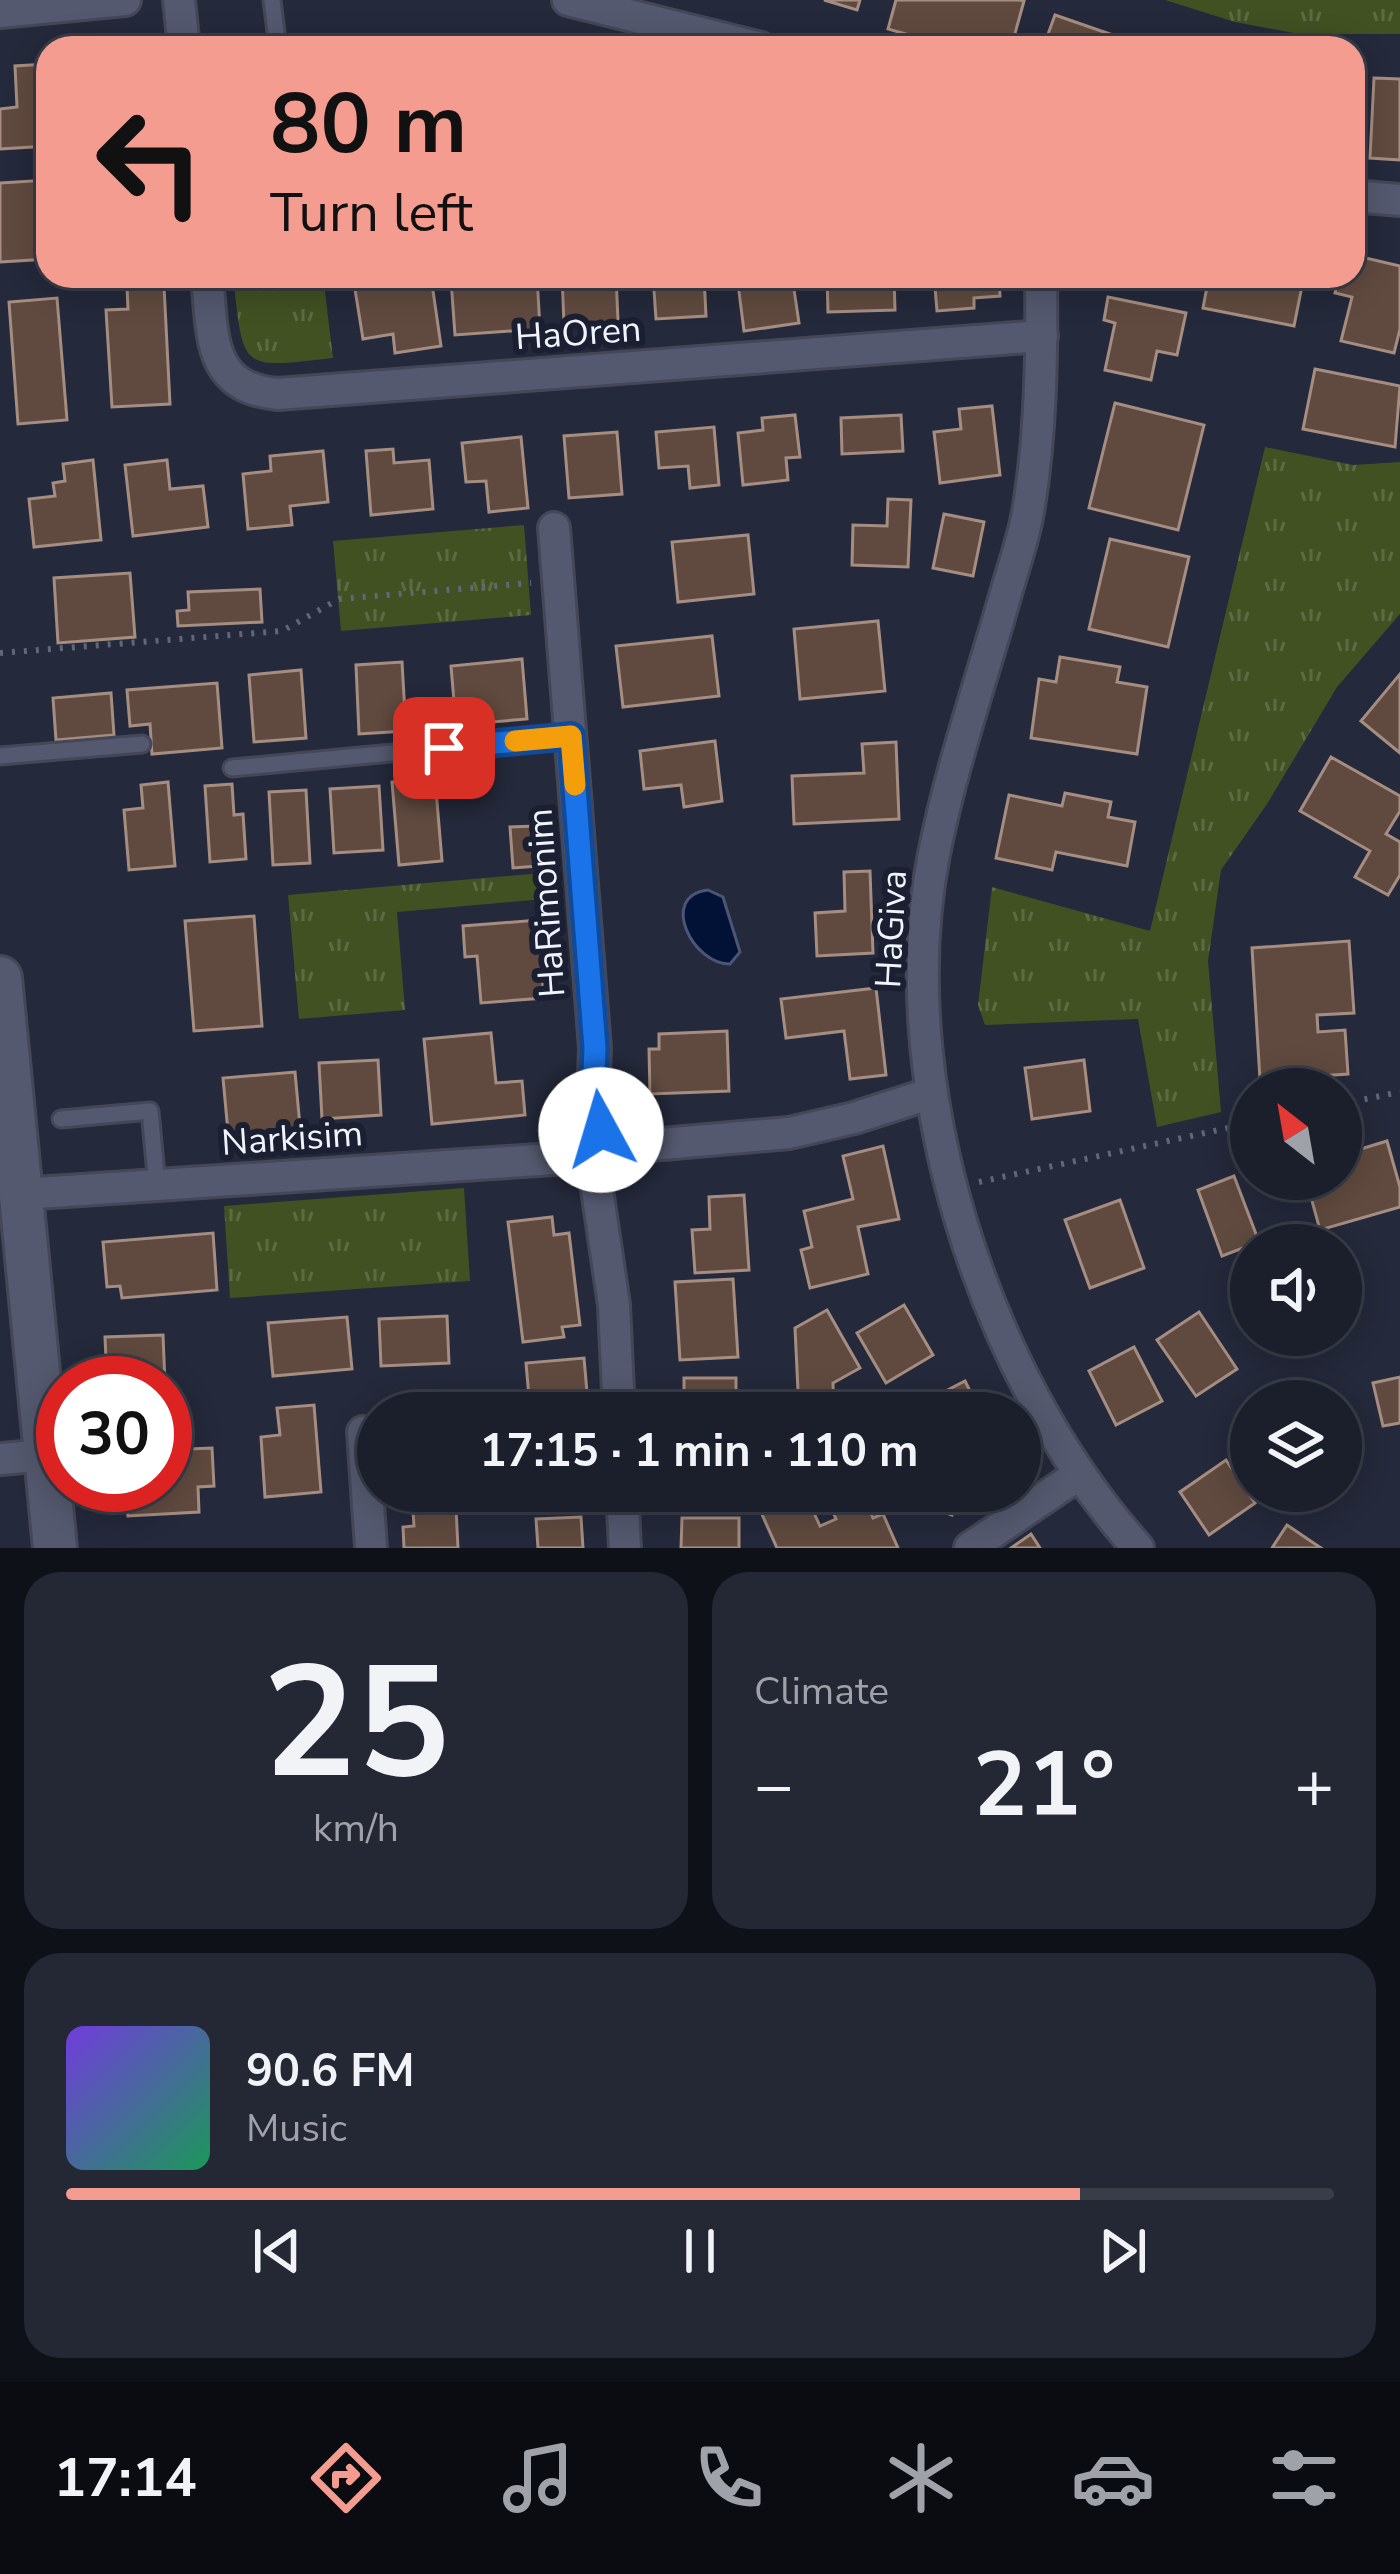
<!DOCTYPE html>
<meta charset="utf-8">
<style>
:root{--surface:#1b1f2c;--page:#242734;--text:#f1f3f6;--muted:#a0a2a9;--line:#393d48;--accent:#f59c91}
body{margin:0;font-family:"Nunito Sans",sans-serif;background:var(--page);color:var(--text);height:100vh;display:flex;flex-direction:column;font-size:45px;white-space:nowrap}
*{box-sizing:border-box;margin:0}
p{font-size:39px;color:var(--muted)}
.icon{flex:none;width:66px;height:66px;fill:none;stroke:currentColor;stroke-width:2;stroke-linecap:round;stroke-linejoin:round}
.map{position:relative;height:1548px;overflow:hidden}
.drawer{display:flex;flex-direction:column;gap:24px;padding:24px;background:#0f1118;flex:1}
.drawer>*{flex:none}
.hud{position:absolute;left:36px;top:36px;width:1329px;height:252px;border-radius:36px;box-shadow:0 6px 30px #0003,0 0 0 3px var(--line);background:#f59c91;color:#111;overflow:hidden}
.needle{width:78px;rotate:329deg}
.fabs{position:absolute;left:1230px;top:1068px;display:grid;gap:24px}
.fabs a{display:grid;place-items:center;width:132px;height:132px;border-radius:50%;background:var(--surface);box-shadow:0 6px 30px #0003,0 0 0 3px var(--line);font-size:60px}
.speed{position:absolute;left:36px;top:1356px;display:flex;gap:24px;font-size:60px;font-weight:700;text-align:center}
.speed>*{display:grid;place-content:center;width:156px;height:156px;border-radius:50%;background:var(--surface);box-shadow:0 6px 30px #0003,0 0 0 3px var(--line);line-height:1}
.speed .limit{border:18px solid #d22;background:#fff;color:#111}
.pin{position:absolute;display:grid;place-items:center;width:102px;height:102px;color:#fff;margin:-51px;border-radius:24px;box-shadow:0 6px 18px #0006}
.me{position:absolute;width:132px;margin:-66px;rotate:354deg;stroke-linejoin:round;filter:drop-shadow(0 0 9px #0008)}
.turn{display:flex;align-items:center;gap:42px;height:252px;padding:0 36px;font-size:54px}
.turn .icon{width:156px;height:156px;stroke-width:2.5}
.turn b{display:block;font-size:84px;line-height:102px}
.big{font-size:90px;font-weight:700;line-height:1.1}
.drawer .tile{flex:1;display:flex;flex-direction:column;justify-content:center;gap:18px;min-width:0;padding:0 42px;border-radius:36px;background:var(--page)}
.drawer .dial{align-items:center;gap:0}
.dial b{font-size:156px;line-height:1}
.song{display:flex;align-items:center;gap:36px}
.cover{width:144px;height:144px;border-radius:18px;background:linear-gradient(135deg,hsl(260 70% 55%),hsl(150 70% 35%))}
.played{height:12px;border-radius:6px;background:linear-gradient(90deg,var(--accent) 80%,var(--line) 80%)}
.keys{display:flex;justify-content:space-around;direction:ltr}
.heat{display:flex;justify-content:space-between;align-items:center;font-size:66px;direction:ltr}
.drawer .tiles{flex:1;display:grid;gap:24px;grid-template-columns:1fr 1fr}
.tile:last-child{grid-column:span 2}
.trip{position:absolute;left:357px;top:1392px;width:684px;height:120px;border-radius:60px;background:var(--surface);box-shadow:0 6px 30px #0003,0 0 0 3px var(--line);font-weight:700;line-height:120px;text-align:center}
.dock{display:flex;height:192px;justify-content:space-around;align-items:center;background:#0b0c12;color:var(--muted)}
.dock .icon{width:84px;height:84px}
.dock .active{color:var(--accent)}
.dock b{font-size:54px;color:var(--text)}
.map>svg:first-child{display:block}
.grass{fill:url(#grass-tufts)}
.water{fill:#021237;stroke:#4a5673;stroke-width:3}
.building{fill:#604a3f;stroke:#a68d81;stroke-width:3}
.lines{fill:none;stroke-linecap:round;stroke-linejoin:round}
.lane-casing{stroke:#444757;stroke-width:21}
.street-casing{stroke:#444757;stroke-width:36}
.secondary-casing{stroke:#444757;stroke-width:48}
.path{stroke:#626777;stroke-width:6;stroke-dasharray:3 9;stroke-linecap:butt}
.lane{stroke:#54596f;stroke-width:15}
.street{stroke:#54596f;stroke-width:30}
.secondary{stroke:#54596f;stroke-width:42}
.route-casing{stroke:#114b97;stroke-width:30}
.route{stroke:#1a73e8;stroke-width:21}
.slow{stroke:#f59e0b;stroke-width:21}
.labels{text-anchor:middle;stroke-width:12;stroke-linejoin:round;paint-order:stroke}
.street-label{font-size:36px;fill:#f1f4ff;stroke:#1a1f31}
</style>
<div class="map">
<svg width="1400" height="1548" viewBox="0 0 1400 1548">
<defs>
<pattern id="grass-tufts" width="24" height="20" patternUnits="userSpaceOnUse" patternTransform="scale(3)"><rect width="24" height="20" fill="#415122"/><path d="M3 7l-1-3M5 7V3M7 7l1-3M15 17l-1-3M17 17v-4M19 17l1-3" fill="none" stroke="#5d6b43"/></pattern>
</defs>
<rect width="100%" height="100%" fill="#24293b"/>
<g class="grass">
<polygon points="1165,0 1400,0 1400,34 1299,34 1235,22"/>
<path d="M233,276H323L333,358C238,369 244,370 233,276Z"/>
<polygon points="1265,447 1353,465 1400,462 1400,614 1337,687 1267,804 1221,870 1208,961 1221,1112 1157,1127 1138,1019 985,1025 978,1005 992,887 1150,931"/>
<polygon points="524,525 531,615 341,631 333,541"/>
<polygon points="554,872 555,898 397,912 405,1010 299,1019 288,895"/>
<polygon points="464,1188 470,1281 230,1298 224,1206"/>
</g>
<path class="water" d="M708,890L723,897L740,952L730,964C693,965 658,896 708,890Z"/>
<g class="building">
<polygon points="824,0 860,0 857,10"/>
<polygon points="896,0 1020,0 1024,1 1011,48 955,48 888,29"/>
<polygon points="1055,15 1133,42 1131,48 1043,48"/>
<polygon points="46,64 48,146 0,149 0,109 17,107 15,66"/>
<polygon points="1374,78 1400,79 1400,160 1370,158"/>
<polygon points="48,180 48,259 0,262 0,183"/>
<polygon points="1353,255 1400,266 1400,329 1394,353 1341,341 1352,297 1335,293 1339,276 1353,276"/>
<polygon points="392,276 393,283 431,277 441,346 395,353 393,334 363,339 353,277"/>
<polygon points="465,276 537,276 540,329 455,335 451,280"/>
<polygon points="562,276 616,276 618,321 564,324"/>
<polygon points="653,276 704,276 706,316 656,319"/>
<polygon points="737,276 792,276 799,323 744,331"/>
<polygon points="827,276 894,276 895,310 828,312"/>
<polygon points="934,276 999,276 1000,296 974,298 974,308 937,311"/>
<polygon points="1133,276 1176,276 1174,284"/>
<polygon points="1209,276 1304,276 1294,326 1203,308"/>
<polygon points="164,286 170,404 112,407 106,310 128,309 127,288"/>
<polygon points="1108,297 1186,313 1177,355 1157,351 1151,380 1105,370 1115,323 1104,320"/>
<polygon points="57,298 67,420 18,424 9,302"/>
<polygon points="1315,369 1400,386 1395,447 1303,429"/>
<polygon points="1115,403 1204,425 1178,530 1089,508"/>
<polygon points="992,406 1000,475 940,483 934,432 961,429 959,409"/>
<polygon points="795,415 800,457 786,458 788,480 743,485 738,433 763,430 762,418"/>
<polygon points="901,415 903,451 842,454 841,418"/>
<polygon points="714,427 719,485 690,488 688,466 659,468 656,432"/>
<polygon points="617,432 622,494 569,498 564,436"/>
<polygon points="521,437 528,508 489,512 486,481 466,482 462,443"/>
<polygon points="393,449 394,463 429,460 433,509 371,515 366,451"/>
<polygon points="323,451 328,502 290,506 292,525 248,529 243,474 271,471 270,456"/>
<polygon points="93,460 101,540 34,547 29,499 55,496 53,483 65,481 63,464"/>
<polygon points="167,460 170,489 203,486 208,527 133,536 125,465"/>
<polygon points="888,499 911,500 908,567 852,565 853,525 887,526"/>
<polygon points="944,514 984,522 973,576 933,568"/>
<polygon points="748,535 754,594 678,602 672,542"/>
<polygon points="1110,539 1189,557 1168,647 1089,629"/>
<polygon points="130,573 135,637 58,643 54,578"/>
<polygon points="260,589 262,622 178,626 177,611 189,610 188,592"/>
<polygon points="878,621 885,691 800,699 794,629"/>
<polygon points="712,636 719,696 623,707 616,646"/>
<polygon points="1060,657 1120,667 1117,682 1147,687 1137,754 1031,738 1039,679 1056,682"/>
<polygon points="522,659 527,719 456,725 451,666"/>
<polygon points="402,662 406,731 359,734 356,665"/>
<polygon points="301,670 306,738 254,742 249,675"/>
<polygon points="1400,674 1400,753 1361,721"/>
<polygon points="217,683 222,748 152,754 150,724 130,726 127,690"/>
<polygon points="111,693 114,735 56,740 53,698"/>
<polygon points="715,741 722,801 684,807 681,785 644,789 640,751"/>
<polygon points="896,742 899,819 794,824 792,776 864,773 862,744"/>
<polygon points="1331,757 1400,796 1400,811 1386,834 1400,842 1400,875 1388,895 1355,877 1370,851 1300,811"/>
<polygon points="435,778 442,861 399,865 392,782"/>
<polygon points="168,782 175,866 129,870 124,810 143,808 141,785"/>
<polygon points="232,784 234,815 243,814 246,859 210,862 205,786"/>
<polygon points="379,786 383,850 334,853 330,789"/>
<polygon points="306,790 310,863 273,865 269,792"/>
<polygon points="1065,793 1111,802 1108,817 1135,822 1127,866 1056,852 1052,870 996,858 1009,795 1062,806"/>
<polygon points="535,826 538,866 513,868 510,827"/>
<polygon points="870,871 873,953 817,956 815,913 845,911 844,872"/>
<polygon points="254,916 262,1026 194,1031 185,921"/>
<polygon points="538,920 544,998 481,1003 477,956 465,957 463,926"/>
<polygon points="1349,941 1354,1013 1317,1015 1318,1032 1345,1030 1348,1074 1260,1080 1252,948"/>
<polygon points="876,988 886,1075 850,1079 844,1031 786,1038 781,999"/>
<polygon points="727,1031 729,1091 650,1094 649,1049 659,1049 659,1034"/>
<polygon points="491,1033 496,1083 522,1081 525,1115 432,1124 424,1039"/>
<polygon points="378,1060 381,1115 322,1119 319,1063"/>
<polygon points="1084,1060 1090,1111 1032,1119 1025,1068"/>
<polygon points="295,1072 301,1137 229,1143 223,1078"/>
<polygon points="1387,1141 1400,1187 1400,1207 1320,1230 1306,1179 1341,1179 1341,1155"/>
<polygon points="883,1146 899,1219 858,1227 868,1274 810,1288 801,1250 812,1247 804,1211 853,1199 843,1156"/>
<polygon points="1234,1176 1259,1242 1222,1256 1198,1190"/>
<polygon points="744,1195 749,1270 695,1273 692,1230 710,1229 709,1197"/>
<polygon points="1120,1200 1144,1268 1090,1288 1065,1220"/>
<polygon points="552,1217 554,1235 569,1233 580,1325 562,1327 564,1337 523,1342 508,1222"/>
<polygon points="213,1233 217,1290 122,1298 120,1286 107,1287 103,1242"/>
<polygon points="733,1279 738,1357 680,1360 675,1282"/>
<polygon points="904,1305 933,1355 886,1383 857,1333"/>
<polygon points="827,1310 860,1368 833,1383 834,1410 799,1412 795,1328"/>
<polygon points="1199,1312 1237,1369 1196,1396 1157,1340"/>
<polygon points="447,1316 449,1363 381,1366 379,1319"/>
<polygon points="347,1317 352,1369 273,1376 268,1323"/>
<polygon points="163,1335 166,1407 165,1383 107,1383 105,1337"/>
<polygon points="1134,1347 1162,1401 1116,1425 1089,1371"/>
<polygon points="584,1358 588,1404 530,1409 526,1363"/>
<polygon points="1400,1377 1400,1423 1383,1426 1373,1383"/>
<rect x="684" y="1378" width="52" height="35"/>
<polygon points="965,1381 981,1413 903,1413"/>
<polygon points="471,1391 473,1413 418,1413 417,1396"/>
<polygon points="314,1405 321,1492 265,1497 261,1437 280,1435 277,1408"/>
<polygon points="212,1448 214,1486 198,1487 199,1512 128,1516 126,1485 165,1485 165,1450"/>
<polygon points="1226,1460 1255,1503 1209,1535 1180,1492"/>
<polygon points="804,1491 820,1526 836,1519 824,1491 862,1491 873,1518 883,1514 898,1548 777,1548 760,1510"/>
<polygon points="895,1491 991,1491 986,1504 960,1494 952,1515 894,1494"/>
<polygon points="456,1508 458,1548 404,1548 403,1527 414,1526 413,1511"/>
<polygon points="581,1517 583,1548 538,1548 536,1519"/>
<polygon points="682,1518 739,1518 739,1548 681,1548"/>
<polygon points="1287,1525 1321,1548 1272,1548"/>
<polygon points="1031,1534 1040,1548 1011,1548"/>
</g>
<g class="lines">
<defs>
<g id="lane">
<polyline points="272,0 278,48"/>
<polyline points="0,756 142,744"/>
<polyline points="232,768 571,736"/>
<polyline points="61,1119 150,1111 157,1185"/>
</g>
<g id="street">
<polyline points="179,0 184,48"/>
<polyline points="568,0 761,48"/>
<polyline points="0,12 125,0"/>
<polyline points="1353,196 1400,200"/>
<path d="M207,276C213,333 206,388 278,394L1042,336"/>
<path d="M1041,276C1042,354 1041,435 1028,512C1023,541 1012,571 1004,600C980,684 951,768 934,854C889,1083 984,1377 1138,1548"/>
<polyline points="554,528 595,1048 592,1128"/>
<polyline points="616,1148 789,1133 854,1118 932,1093"/>
<polyline points="595,1176 614,1305 619,1413"/>
<polyline points="21,1194 569,1158"/>
<polyline points="363,1432 371,1548"/>
<polyline points="0,1459 46,1455"/>
<polyline points="622,1491 625,1548"/>
<polyline points="970,1548 1078,1475"/>
</g>
<polyline id="secondary" points="0,978 55,1548"/>
</defs>
<use href="#lane" class="lane-casing"/>
<use href="#street" class="street-casing"/>
<use href="#secondary" class="secondary-casing"/>
<g class="path">
<polyline points="0,653 282,631 339,599 531,583"/>
<polyline points="1341,1104 1400,1092"/>
<polyline points="979,1182 1251,1123"/>
</g>
<use href="#lane" class="lane"/>
<use href="#street" class="street"/>
<use href="#secondary" class="secondary"/>
</g>
<g class="lines">
<defs>
<polyline id="route" points="444,748 571,736 595,1048 592,1128 601,1130"/>
</defs>
<use href="#route" class="route-casing"/>
<use href="#route" class="route"/>
<polyline class="slow" points="515,741 571,736 575,785"/>
</g>
<g class="labels">
<g class="street-label">
<text transform="translate(578 332) rotate(-4)" y="13">HaOren</text>
<text transform="translate(545 903) rotate(-94)" y="13">HaRimonim</text>
<text transform="translate(890 929) rotate(-87)" y="13">HaGiva</text>
<text transform="translate(292 1137) rotate(-4)" y="13">Narkisim</text>
</g>
</g>
</svg>
<div class="fabs">
<a><svg class="needle" viewBox="-14 -14 28 28"><path d="M0-13l5 13h-10z" fill="#e53935"/><path d="M0 13l5-13h-10z" fill="#a0a2a9"/></svg></a>
<a><svg class="icon" aria-label="sound" viewBox="0 0 24 24"><path d="M4 9h4l5-4v14l-5-4H4zM17 9q2 3 0 6"/></svg></a>
<a><svg class="icon" aria-label="layers" viewBox="0 0 24 24"><path d="M12 4l9 5-9 5-9-5zM3 14l9 5 9-5"/></svg></a>
</div>
<div class="speed"><div class="limit">30</div></div>
<div class="pin" style="left:444px;top:748px;background:#d93025"><svg class="icon" aria-label="arrive" viewBox="0 0 24 24"><path d="M6 21V4h12l-3 4 3 4H6"/></svg></div>
<svg class="me" style="left:601px;top:1130px" viewBox="-20 -20 40 40"><circle r="19" fill="#fff"/><path d="M0-13L10 11 0 6-10 11z" fill="#1a73e8"/></svg>
<div class="trip">17:15 · 1 min · 110 m</div>
<div class="hud">
<div class="turn"><svg class="icon" aria-label="left" viewBox="0 0 24 24"><path d="M17 20v-9H6M10 6l-5 5 5 5"/></svg><div><b>80 m</b>Turn left</div></div>
</div>
</div>
<section class="drawer">
<div class="tiles">
<div class="tile dial"><b>25</b><p>km/h</p></div>
<div class="tile"><p>Climate</p>
<div class="heat"><a>−</a><b class="big">21°</b><a>+</a></div>
</div>
<div class="tile">
<div class="song"><i class="cover"></i><div><b>90.6 FM</b><p>Music</p></div></div>
<div class="played"></div>
<div class="keys"><svg class="icon" aria-label="previous" viewBox="0 0 24 24"><path d="M18 5L8 12l10 7zM5 5v14"/></svg><svg class="icon" aria-label="pause" viewBox="0 0 24 24"><path d="M8 5v14M16 5v14"/></svg><svg class="icon" aria-label="next" viewBox="0 0 24 24"><path d="M6 5l10 7-10 7zM19 5v14"/></svg></div>
</div>
</div>
</section>
<nav class="dock">
<b>17:14</b>
<svg class="icon active" aria-label="directions" viewBox="0 0 24 24"><path d="M12 3l9 9-9 9-9-9zM9 14v-3h6M13 9l2 2-2 2"/></svg>
<svg class="icon" aria-label="music" viewBox="0 0 24 24"><path d="M9 18V5l10-2v13"/><circle cx="6" cy="18" r="3"/><circle cx="16" cy="16" r="3"/></svg>
<svg class="icon" aria-label="phone" viewBox="0 0 24 24"><path d="M5 4h4l2 5-3 2q2 4 5 5l2-3 5 2v4C11 20 4 13 5 4z"/></svg>
<svg class="icon" aria-label="climate" viewBox="0 0 24 24"><path d="M12 3v18M4 7l16 10M4 17L20 7"/></svg>
<svg class="icon" aria-label="car" viewBox="0 0 24 24"><path d="M5 17H2v-5l4-1 3-4h7l3 4 3 1v5h-3M9 17h6M6 11h13"/><circle cx="7" cy="17" r="2"/><circle cx="17" cy="17" r="2"/></svg>
<svg class="icon" aria-label="filters" viewBox="0 0 24 24"><path d="M4 7h16M4 17h16"/><circle cx="9" cy="7" r="2"/><circle cx="15" cy="17" r="2"/></svg>
</nav>
